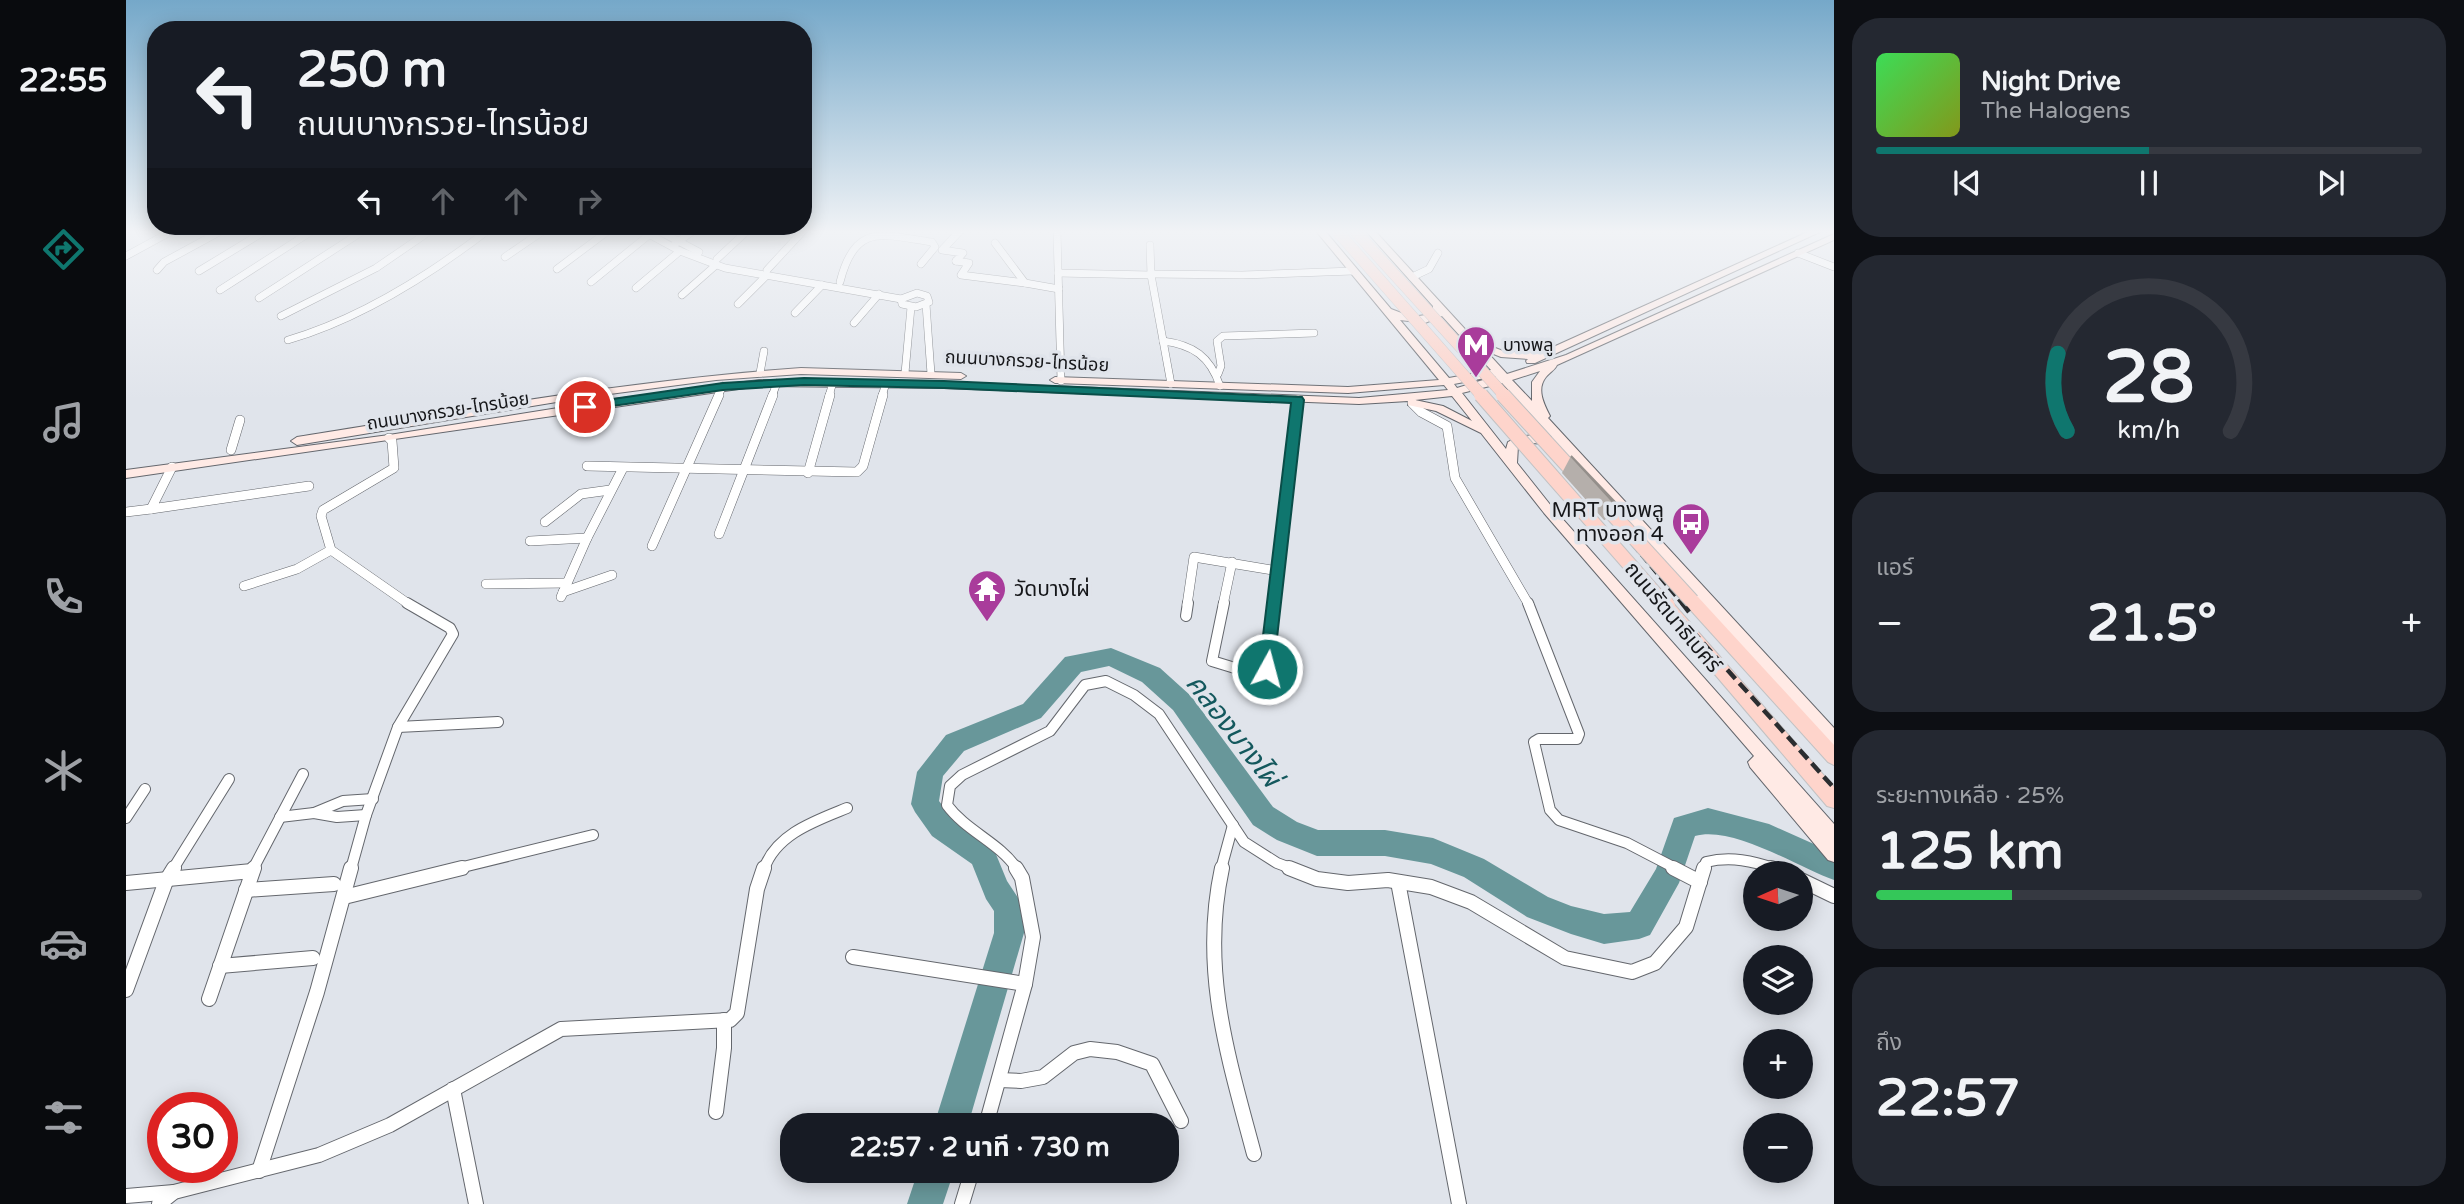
<!DOCTYPE html>
<html lang="th">
<meta charset="utf-8">
<style>
:root{--surface:#171b24;--page:#242831;--text:#f1f3f6;--muted:#9ea1a6;--line:#363941;--accent:#0f766e}
body{margin:0;font-family:"Varela Round","Noto Sans Thai",sans-serif;background:var(--page);color:var(--text);height:100vh;display:flex;flex-direction:column;font-size:26px;white-space:nowrap}
*{box-sizing:border-box;margin:0}
p{font-size:23px;color:var(--muted)}
.icon{flex:none;width:38px;height:38px;fill:none;stroke:currentColor;stroke-width:2;stroke-linecap:round;stroke-linejoin:round}
.map{position:relative;flex:1;overflow:hidden}
.details{display:flex;flex-direction:column;gap:18px;padding:18px;background:#0d0f14;width:630px}
.details>*{flex:none}
.banner{position:absolute;left:21px;top:21px;width:665px;height:214px;border-radius:28px;box-shadow:0 4px 18px #0003;background:#171b24;color:var(--text);overflow:hidden}
.needle{width:46px;rotate:267deg}
.buttons{position:absolute;left:1617px;top:861px;display:grid;gap:14px}
.buttons a{display:grid;place-items:center;width:70px;height:70px;border-radius:50%;background:var(--surface);box-shadow:0 4px 18px #0003;font-size:35px}
.speed{position:absolute;left:21px;top:1092px;display:flex;gap:14px;font-size:35px;font-weight:700;text-align:center}
.speed>*{display:grid;place-content:center;width:91px;height:91px;border-radius:50%;background:var(--surface);box-shadow:0 4px 18px #0003;line-height:1}
.speed .limit{border:10px solid #d22;background:#fff;color:#111}
.pin{position:absolute;display:grid;place-items:center;width:60px;height:60px;color:#fff;margin:-30px;border:4px solid #fff;border-radius:50%;box-shadow:0 2px 7px #0007}
.me{position:absolute;width:77px;margin:-38px;rotate:7deg;stroke-linejoin:round;filter:drop-shadow(0 0 5px #0008)}
.turn{display:flex;align-items:center;gap:24px;height:147px;padding:0 35px;font-size:32px}
.turn .icon{width:91px;height:91px;stroke-width:2.5}
.turn b{display:block;font-size:49px;line-height:60px}
.lanes{display:flex;align-items:center;height:66px;padding:0 35px;background:#0003;justify-content:center;gap:35px;direction:ltr}
.lanes .off{opacity:.35}
.big{font-size:52px;font-weight:700;line-height:1.1}
.details .widget{flex:1;display:flex;flex-direction:column;justify-content:center;gap:10px;min-width:0;padding:0 24px;border-radius:28px;background:var(--page)}
.details .dial{align-items:center;gap:0}
.dial svg{height:182px;overflow:visible;fill:none;stroke:var(--line);stroke-width:7;stroke-linecap:round;text-anchor:middle}
.dial text{fill:var(--text);stroke:none}
.song{display:flex;align-items:center;gap:21px}
.cover{width:84px;height:84px;border-radius:10px;background:linear-gradient(135deg,hsl(130 70% 55%),hsl(70 70% 35%))}
.played{height:7px;border-radius:4px;background:linear-gradient(90deg,var(--accent) 50%,var(--line) 50%)}
.keys{display:flex;justify-content:space-around;direction:ltr}
.heat{display:flex;justify-content:space-between;align-items:center;font-size:38px;direction:ltr}
.charge{height:10px;border-radius:5px;background:linear-gradient(90deg,#34c759 25%,var(--line) 0)}
.trip{position:absolute;left:654px;top:1113px;width:399px;height:70px;border-radius:28px;background:var(--surface);box-shadow:0 4px 18px #0003;font-weight:700;line-height:70px;text-align:center}
main{display:flex;flex:1;min-height:0}
.menu{display:flex;flex-direction:column;width:126px;justify-content:space-around;align-items:center;background:#090b0e;color:var(--muted)}
.menu .icon{width:49px;height:49px}
.menu .active{color:var(--accent)}
.menu b{font-size:32px;color:var(--text)}
.map>svg:first-child{display:block}
.lines{fill:none;stroke-linecap:round;stroke-linejoin:round}
.river{fill:#68979a;fill-rule:evenodd}
.street-far3-casing{stroke:#64676d;stroke-width:8}
.street-far2-casing{stroke:#64676d;stroke-width:10}
.street-far1-casing{stroke:#64676d;stroke-width:12}
.street-casing{stroke:#64676d;stroke-width:16}
.secondary-casing{stroke:#64676d;stroke-width:2}
.primary-casing{stroke:#c2c2c3;stroke-width:2}
.street-far3{stroke:#fff;stroke-width:7}
.street-far2{stroke:#fff;stroke-width:9}
.street-far1{stroke:#fff;stroke-width:10}
.street{stroke:#fff;stroke-width:14}
.secondary{fill:#ffeae5;fill-rule:evenodd}
.primary{fill:#fed4cb;fill-rule:evenodd}
.rail-far2{stroke:#2b2d30;stroke-width:2.5;stroke-dasharray:7 3.5;stroke-linecap:butt}
.rail-far1{stroke:#2b2d30;stroke-width:3.5;stroke-dasharray:10 4.5;stroke-linecap:butt}
.rail{stroke:#2b2d30;stroke-width:4.5;stroke-dasharray:12 6;stroke-linecap:butt}
.primary-bridge-far2-casing{stroke:#c2c2c3;stroke-width:12;stroke-linecap:butt}
.primary-bridge-far1-casing{stroke:#c2c2c3;stroke-width:16;stroke-linecap:butt}
.primary-bridge-casing{stroke:#c2c2c3;stroke-width:19;stroke-linecap:butt}
.primary-bridge-far2{stroke:#fed4cb;stroke-width:11}
.primary-bridge-far1{stroke:#fed4cb;stroke-width:14}
.primary-bridge{stroke:#fed4cb;stroke-width:18}
.wall{fill:#b5afab}
.building{fill:#d3ccc7;stroke:#948f8b;stroke-width:2}
.route{fill:#0f766e;stroke:#0a4d48;stroke-width:2}
.labels{text-anchor:middle;stroke-width:7;stroke-linejoin:round;paint-order:stroke}
.far-poi-label{font-size:18px;fill:#151619;stroke:#e0e4eb;text-anchor:start}
.far-street-label{font-size:18px;fill:#151619;stroke:#e0e4eb}
.poi-label{font-size:21px;fill:#151619;stroke:#e0e4eb;text-anchor:end}
.street-label{font-size:21px;fill:#151619;stroke:#e0e4eb}
.near-water-label{font-size:28px;font-style:italic;fill:#14585d;stroke:#e0e4eb}
</style>
<main>
<nav class="menu">
<b>22:55</b>
<svg class="icon active" aria-label="directions" viewBox="0 0 24 24"><path d="M12 3l9 9-9 9-9-9zM9 14v-3h6M13 9l2 2-2 2"/></svg>
<svg class="icon" aria-label="music" viewBox="0 0 24 24"><path d="M9 18V5l10-2v13"/><circle cx="6" cy="18" r="3"/><circle cx="16" cy="16" r="3"/></svg>
<svg class="icon" aria-label="phone" viewBox="0 0 24 24"><path d="M5 4h4l2 5-3 2q2 4 5 5l2-3 5 2v4C11 20 4 13 5 4z"/></svg>
<svg class="icon" aria-label="climate" viewBox="0 0 24 24"><path d="M12 3v18M4 7l16 10M4 17L20 7"/></svg>
<svg class="icon" aria-label="car" viewBox="0 0 24 24"><path d="M5 17H2v-5l4-1 3-4h7l3 4 3 1v5h-3M9 17h6M6 11h13"/><circle cx="7" cy="17" r="2"/><circle cx="17" cy="17" r="2"/></svg>
<svg class="icon" aria-label="filters" viewBox="0 0 24 24"><path d="M4 7h16M4 17h16"/><circle cx="9" cy="7" r="2"/><circle cx="15" cy="17" r="2"/></svg>
</nav>
<div class="map">
<svg width="1708" height="1204" viewBox="0 0 1708 1204">
<rect width="100%" height="100%" fill="#e0e4eb"/>
<g class="lines">
<g class="river">
<path d="M985,648L1034,668L1065,696L1147,807L1171,822L1192,830H1259L1307,838L1358,859L1422,897L1445,906L1478,914L1504,912L1530,869L1548,818L1582,808L1643,824L1708,853V880C1672,867 1606,825 1569,836L1553,883L1524,935L1513,939L1478,944L1445,934L1401,917L1338,877L1305,864L1259,856H1191L1151,840L1127,825L1047,710L1016,682L983,666L955,672L915,718L838,751L817,776L813,801L826,818L867,847L881,881L898,907V933L842,1125H808L868,933V911L860,899L846,864L806,836L789,812L785,804L791,772L820,735L897,704L939,657Z"/>
<polygon points="792,1171 828,1171 817,1204 781,1204"/>
</g>
<defs>
<g id="street-far3">
<polyline points="517,231 554,251 599,268 775,299"/>
<polyline points="533,231 573,252"/>
<polyline points="931,231 935,381"/>
<polyline points="869,243 899,283 933,289"/>
<polyline points="549,244 567,231"/>
<polyline points="1024,245 1025,275 1045,384"/>
<polyline points="1672,253 1708,267"/>
<polyline points="0,256 46,231"/>
<polyline points="379,257 417,231"/>
<polyline points="591,259 621,231"/>
<polyline points="830,261 843,263 835,275 899,283"/>
<polyline points="830,261 837,253 816,250 834,231"/>
<polyline points="431,269 482,231"/>
<polyline points="31,270 38,262 95,231"/>
<polyline points="641,270 677,231"/>
<polyline points="73,271 139,231"/>
<polyline points="932,273 1025,275"/>
<polyline points="1025,274 1116,275 1227,271"/>
<polyline points="1286,277 1303,269 1312,253"/>
<polyline points="465,282 524,234"/>
<path d="M714,282C729,222 756,235 806,242L809,247L795,264"/>
<polyline points="510,288 554,251"/>
<polyline points="94,290 186,231"/>
<polygon points="791,293 801,296 803,302 790,307 776,304 775,299"/>
<polyline points="556,295 590,265"/>
<polyline points="133,298 237,231"/>
<polyline points="612,304 641,275"/>
<polyline points="800,304 805,374"/>
<polyline points="669,313 696,285"/>
<polyline points="155,316 250,268 304,231"/>
<polyline points="728,323 753,294"/>
<path d="M162,340C234,319 302,276 361,231"/>
<path d="M1037,341C1067,345 1084,356 1094,386"/>
<polyline points="634,373 638,351"/>
<polyline points="779,373 785,307"/>
<polyline points="1092,374 1095,366 1091,341 1097,336 1188,333"/>
<polyline points="592,396 597,386"/>
<polyline points="646,396 651,383"/>
<polyline points="703,396 707,382"/>
<polyline points="756,396 760,383"/>
</g>
<g id="street-far2">
<polyline points="1286,403 1295,412 1321,426 1329,478 1403,605"/>
<polyline points="263,438 266,441 268,468 197,510 195,516 205,550 284,605"/>
<polyline points="105,450 114,420"/>
<polyline points="461,466 731,472 737,466 757,395"/>
<polyline points="46,467 25,509 183,486"/>
<polyline points="682,473 704,395"/>
<polyline points="0,512 25,509"/>
<polyline points="419,522 455,494 484,490"/>
<polyline points="593,534 647,395"/>
<polyline points="404,541 461,538"/>
<polyline points="526,546 593,395"/>
<polyline points="360,584 441,583"/>
<polyline points="118,586 171,569 205,550"/>
<polyline points="437,592 486,575"/>
<polyline points="435,597 461,538 497,468"/>
<polyline points="1061,605 1068,557 1152,571"/>
<polyline points="1097,605 1106,562"/>
<polyline points="1148,605 1172,400"/>
</g>
<g id="street-far1">
<polyline points="1098,603 1086,661 1135,676 1141,670 1149,603"/>
<polyline points="1402,603 1453,734 1451,739 1413,739 1408,742 1424,810 1433,820 1501,843 1551,869"/>
<polyline points="1060,616 1062,603"/>
<polyline points="272,727 372,722"/>
<polyline points="188,813 211,817 240,815"/>
<polyline points="154,817 188,813 217,801 247,799"/>
<polyline points="0,818 19,789"/>
<polyline points="47,869 103,779"/>
<polyline points="127,869 177,774"/>
<polyline points="225,869 240,815 272,727 327,634 324,628 281,603"/>
<polyline points="329,869 467,835"/>
<path d="M638,869C650,834 689,821 721,808"/>
<path d="M891,869C874,843 840,831 821,805L824,786L836,775L924,731L959,685L980,681L1008,695L1033,714L1118,842L1151,863L1167,869"/>
<polyline points="1095,869 1107,825"/>
<path d="M1578,869L1580,862C1605,856 1627,861 1650,869"/>
</g>
<g id="street">
<path d="M1096,868C1074,970 1102,1056 1128,1154"/>
<polyline points="1163,868 1191,879 1222,883 1262,880 1305,887 1345,902 1439,958 1506,972 1529,963 1560,927 1578,868"/>
<polyline points="1547,868 1574,882"/>
<polyline points="1645,868 1659,873"/>
<polyline points="1675,880 1708,896"/>
<polyline points="1272,882 1333,1204"/>
<polyline points="0,883 126,871"/>
<polyline points="120,890 208,884"/>
<polyline points="218,897 336,868"/>
<polyline points="727,957 899,984"/>
<polyline points="94,966 187,958"/>
<polyline points="0,990 40,881 48,868"/>
<polyline points="83,999 128,868"/>
<polyline points="873,1080 895,1081 917,1077 948,1053 964,1049 991,1052 1026,1064 1055,1121"/>
<polyline points="327,1089 350,1204"/>
<polyline points="590,1112 598,1048 598,1020"/>
<polyline points="860,1125 899,984 907,937 896,878 890,868"/>
<polyline points="133,1171 191,992 225,868"/>
<polyline points="0,1196 48,1192"/>
<polyline points="33,1204 48,1192 193,1155 264,1125 435,1029 604,1020 611,1013 631,889 638,868"/>
<polyline points="836,1204 846,1171"/>
</g>
<g id="secondary">
<path d="M1190,231H1199L1265,309L1286,317L1306,314L1307,306L1240,231H1249L1349,340L1377,351L1414,353L1684,231H1696L1409,363H1401L1400,361L1402,359L1375,357L1360,351L1381,374L1440,355L1708,234V240L1431,365C1429,370 1424,372 1420,377C1410,389 1418,404 1424,416L1422,418L1708,728V746L1702,744L1431,443C1418,447 1405,439 1392,446L1391,463L1426,507L1708,824V862L1702,860L1624,767L1622,762L1628,756L1418,513L1355,433L1310,411L1282,405V401L1233,404L818,388L633,386L0,478V470L263,435L482,400L633,380L818,382L1233,398L1322,390L1318,385L1222,393L929,383L924,380L929,377L1222,387L1313,380ZM1316,316L1365,370L1323,378L1274,320L1299,323ZM1414,371L1406,382V401L1386,380ZM1370,376L1331,388L1328,384L1369,376ZM1376,383L1426,437C1410,434 1396,434 1382,442L1380,449L1336,393ZM1326,396L1346,421L1317,406L1289,400Z"/>
<path d="M675,368L835,373L840,376L835,379L675,374L590,380L461,397L171,445L165,441L171,437C339,410 506,380 675,368Z"/>
</g>
<g id="primary">
<polygon points="1566,595 1572,597 1708,745 1708,765 1702,762 1560,605 1558,601 1560,597"/>
<polygon points="1540,600 1546,602 1708,787 1708,808 1701,806 1534,610 1532,606"/>
</g>
</defs>
<use href="#street-far3" class="street-far3-casing"/>
<use href="#street-far2" class="street-far2-casing"/>
<use href="#street-far1" class="street-far1-casing"/>
<use href="#street" class="street-casing"/>
<use href="#secondary" class="secondary-casing"/>
<use href="#primary" class="primary-casing"/>
<use href="#street-far3" class="street-far3"/>
<use href="#street-far2" class="street-far2"/>
<use href="#street-far1" class="street-far1"/>
<use href="#street" class="street"/>
<use href="#secondary" class="secondary"/>
<use href="#primary" class="primary"/>
<g class="rail-far2">
<polyline points="1216,231 1355,396"/>
<polyline points="1242,251 1375,396"/>
</g>
<g class="rail-far1">
<polyline points="1354,395 1542,605"/>
<polyline points="1373,395 1452,481"/>
<polyline points="1469,499 1557,605"/>
</g>
<g class="rail">
<polyline points="1541,603 1708,788"/>
<polyline points="1556,603 1563,612"/>
</g>
<defs>
<g id="primary-bridge-far2">
<polyline points="1211,231 1356,396"/>
<polyline points="1229,231 1379,396"/>
</g>
<g id="primary-bridge-far1">
<polyline points="1355,395 1539,605"/>
<polyline points="1377,395 1453,478"/>
<polyline points="1471,497 1566,601"/>
</g>
<polyline id="primary-bridge" points="1538,603 1540,606"/>
</defs>
<use href="#primary-bridge-far2" class="primary-bridge-far2-casing"/>
<use href="#primary-bridge-far1" class="primary-bridge-far1-casing"/>
<use href="#primary-bridge" class="primary-bridge-casing"/>
<use href="#primary-bridge-far2" class="primary-bridge-far2"/>
<use href="#primary-bridge-far1" class="primary-bridge-far1"/>
<use href="#primary-bridge" class="primary-bridge"/>
</g>
<polygon class="wall" points="1445,456 1490,503 1479,520 1478,520 1436,473"/>
<polygon class="building" points="1445,456 1490,503 1488,503"/>
<linearGradient id="sky" x2="0" y2="1"><stop stop-color="#75a8c9"/><stop offset="0.58" stop-color="#f1f3f6"/><stop offset="1" stop-color="#f1f3f6" stop-opacity="0"/></linearGradient>
<rect width="1708" height="400" fill="url(#sky)"/>
<polygon class="route" points="678,378 818,381 1176,397 1178,400 1147,673 1135,673 1133,669 1165,403 818,388 678,385 597,390 459,410 452,407 459,403 597,383"/>
<defs>
<symbol id="metro-pin" viewBox="-11 -11 22 30"><path d="M0 17L-7.5 6A9.5 9.5 0 1 1 7.5 6Z" fill="#a93c9b" stroke="#e0e4eb"/><path d="M-5.5 5V-5H-3L0 0L3-5H5.5V5H3V-.5L0 4L-3-.5V5Z" fill="#fff"/></symbol>
<symbol id="bus-pin" viewBox="-11 -11 22 30"><path d="M0 17L-7.5 6A9.5 9.5 0 1 1 7.5 6Z" fill="#a93c9b" stroke="#e0e4eb"/><path d="M-5-6H5V4H4V6H2V4H-2V6H-4V4H-5ZM-3.5-4V0h7V-4ZM-3.5 1.2v1.5H-2V1.2ZM2 1.2v1.5H3.5V1.2Z" fill="#fff"/></symbol>
<symbol id="temple-pin" viewBox="-11 -11 22 30"><path d="M0 17L-7.5 6A9.5 9.5 0 1 1 7.5 6Z" fill="#a93c9b" stroke="#e0e4eb"/><path d="M0-6L5-2H3V0L6.5 2.5H4V6H1.5V3h-3V6H-4V2.5H-6.5L-3 0V-2H-5Z" fill="#fff"/></symbol>
</defs>
<g fill-rule="evenodd">
<use href="#metro-pin" x="1328" y="323" width="44" height="60"/>
<use href="#bus-pin" x="1543" y="500" width="44" height="60"/>
<use href="#temple-pin" x="839" y="567" width="44" height="60"/>
</g>
<g class="labels">
<g class="far-poi-label">
<text x="1377" y="351">บางพลู</text>
</g>
<g class="far-street-label">
<text transform="translate(901 361) rotate(3)" y="6">ถนนบางกรวย-ไทรน้อย</text>
<text transform="translate(322 411) rotate(-9)" y="6">ถนนบางกรวย-ไทรน้อย</text>
</g>
<g class="poi-label">
<text x="1538" y="517">MRT บางพลู<tspan x="1538" dy="24">ทางออก 4</tspan></text>
<text x="888" y="596" text-anchor="start">วัดบางไผ่</text>
</g>
<g class="street-label">
<text transform="translate(1547 617) rotate(50)" y="7">ถนนรัตนาธิเบศร์</text>
</g>
<g class="near-water-label">
<text transform="translate(1108 730) rotate(52)" y="10">คลองบางไผ่</text>
</g>
</g>
</svg>
<div class="buttons">
<a><svg class="needle" viewBox="-14 -14 28 28"><path d="M0-13l5 13h-10z" fill="#e53935"/><path d="M0 13l5-13h-10z" fill="#9ea1a6"/></svg></a>
<a><svg class="icon" aria-label="layers" viewBox="0 0 24 24"><path d="M12 4l9 5-9 5-9-5zM3 14l9 5 9-5"/></svg></a>
<a>+</a>
<a>−</a>
</div>
<div class="speed"><div class="limit">30</div></div>
<div class="pin" style="left:459px;top:407px;background:#d93025"><svg class="icon" aria-label="arrive" viewBox="0 0 24 24"><path d="M6 21V4h12l-3 4 3 4H6"/></svg></div>
<svg class="me" style="left:1141px;top:669px" viewBox="-20 -20 40 40"><circle r="17" fill="#0f766e" stroke="#fff" stroke-width="3"/><path d="M0-11L8 9 0 5-8 9z" fill="#fff"/></svg>
<div class="trip">22:57 · 2 นาที · 730 m</div>
<div class="banner">
<div class="turn"><svg class="icon" aria-label="left" viewBox="0 0 24 24"><path d="M17 20v-9H6M10 6l-5 5 5 5"/></svg><div><b>250 m</b>ถนนบางกรวย-ไทรน้อย</div></div>
<div class="lanes"><svg class="icon" aria-label="left" viewBox="0 0 24 24"><path d="M17 20v-9H6M10 6l-5 5 5 5"/></svg><svg class="icon off" aria-label="ahead" viewBox="0 0 24 24"><path d="M12 20V5M6 11l6-6 6 6"/></svg><svg class="icon off" aria-label="ahead" viewBox="0 0 24 24"><path d="M12 20V5M6 11l6-6 6 6"/></svg><svg class="icon off" aria-label="right" viewBox="0 0 24 24"><path d="M7 20v-9h11M14 6l5 5-5 5"/></svg></div>
</div>
</div>
<section class="details">
<div class="widget">
<div class="song"><i class="cover"></i><div><b>Night Drive</b><p>The Halogens</p></div></div>
<div class="played"></div>
<div class="keys"><svg class="icon" aria-label="previous" viewBox="0 0 24 24"><path d="M18 5L8 12l10 7zM5 5v14"/></svg><svg class="icon" aria-label="pause" viewBox="0 0 24 24"><path d="M8 5v14M16 5v14"/></svg><svg class="icon" aria-label="next" viewBox="0 0 24 24"><path d="M6 5l10 7-10 7zM19 5v14"/></svg></div>
</div>
<div class="widget dial"><svg viewBox="0 0 100 80">
<path d="M14 69A42 42 0 1 1 86 69"/>
<path d="M14 69A42 42 0 0 1 10 35" stroke="#0f766e"/>
<text x="50" y="56" font-size="32" font-weight="700">28</text>
<text x="50" y="72" font-size="11">km/h</text>
</svg></div>
<div class="widget"><p>แอร์</p>
<div class="heat"><a>−</a><b class="big">21.5°</b><a>+</a></div>
</div>
<div class="widget"><p>ระยะทางเหลือ · 25%</p><b class="big">125 km</b><div class="charge"></div></div>
<div class="widget"><p>ถึง</p><b class="big">22:57</b></div>
</section>
</main>
